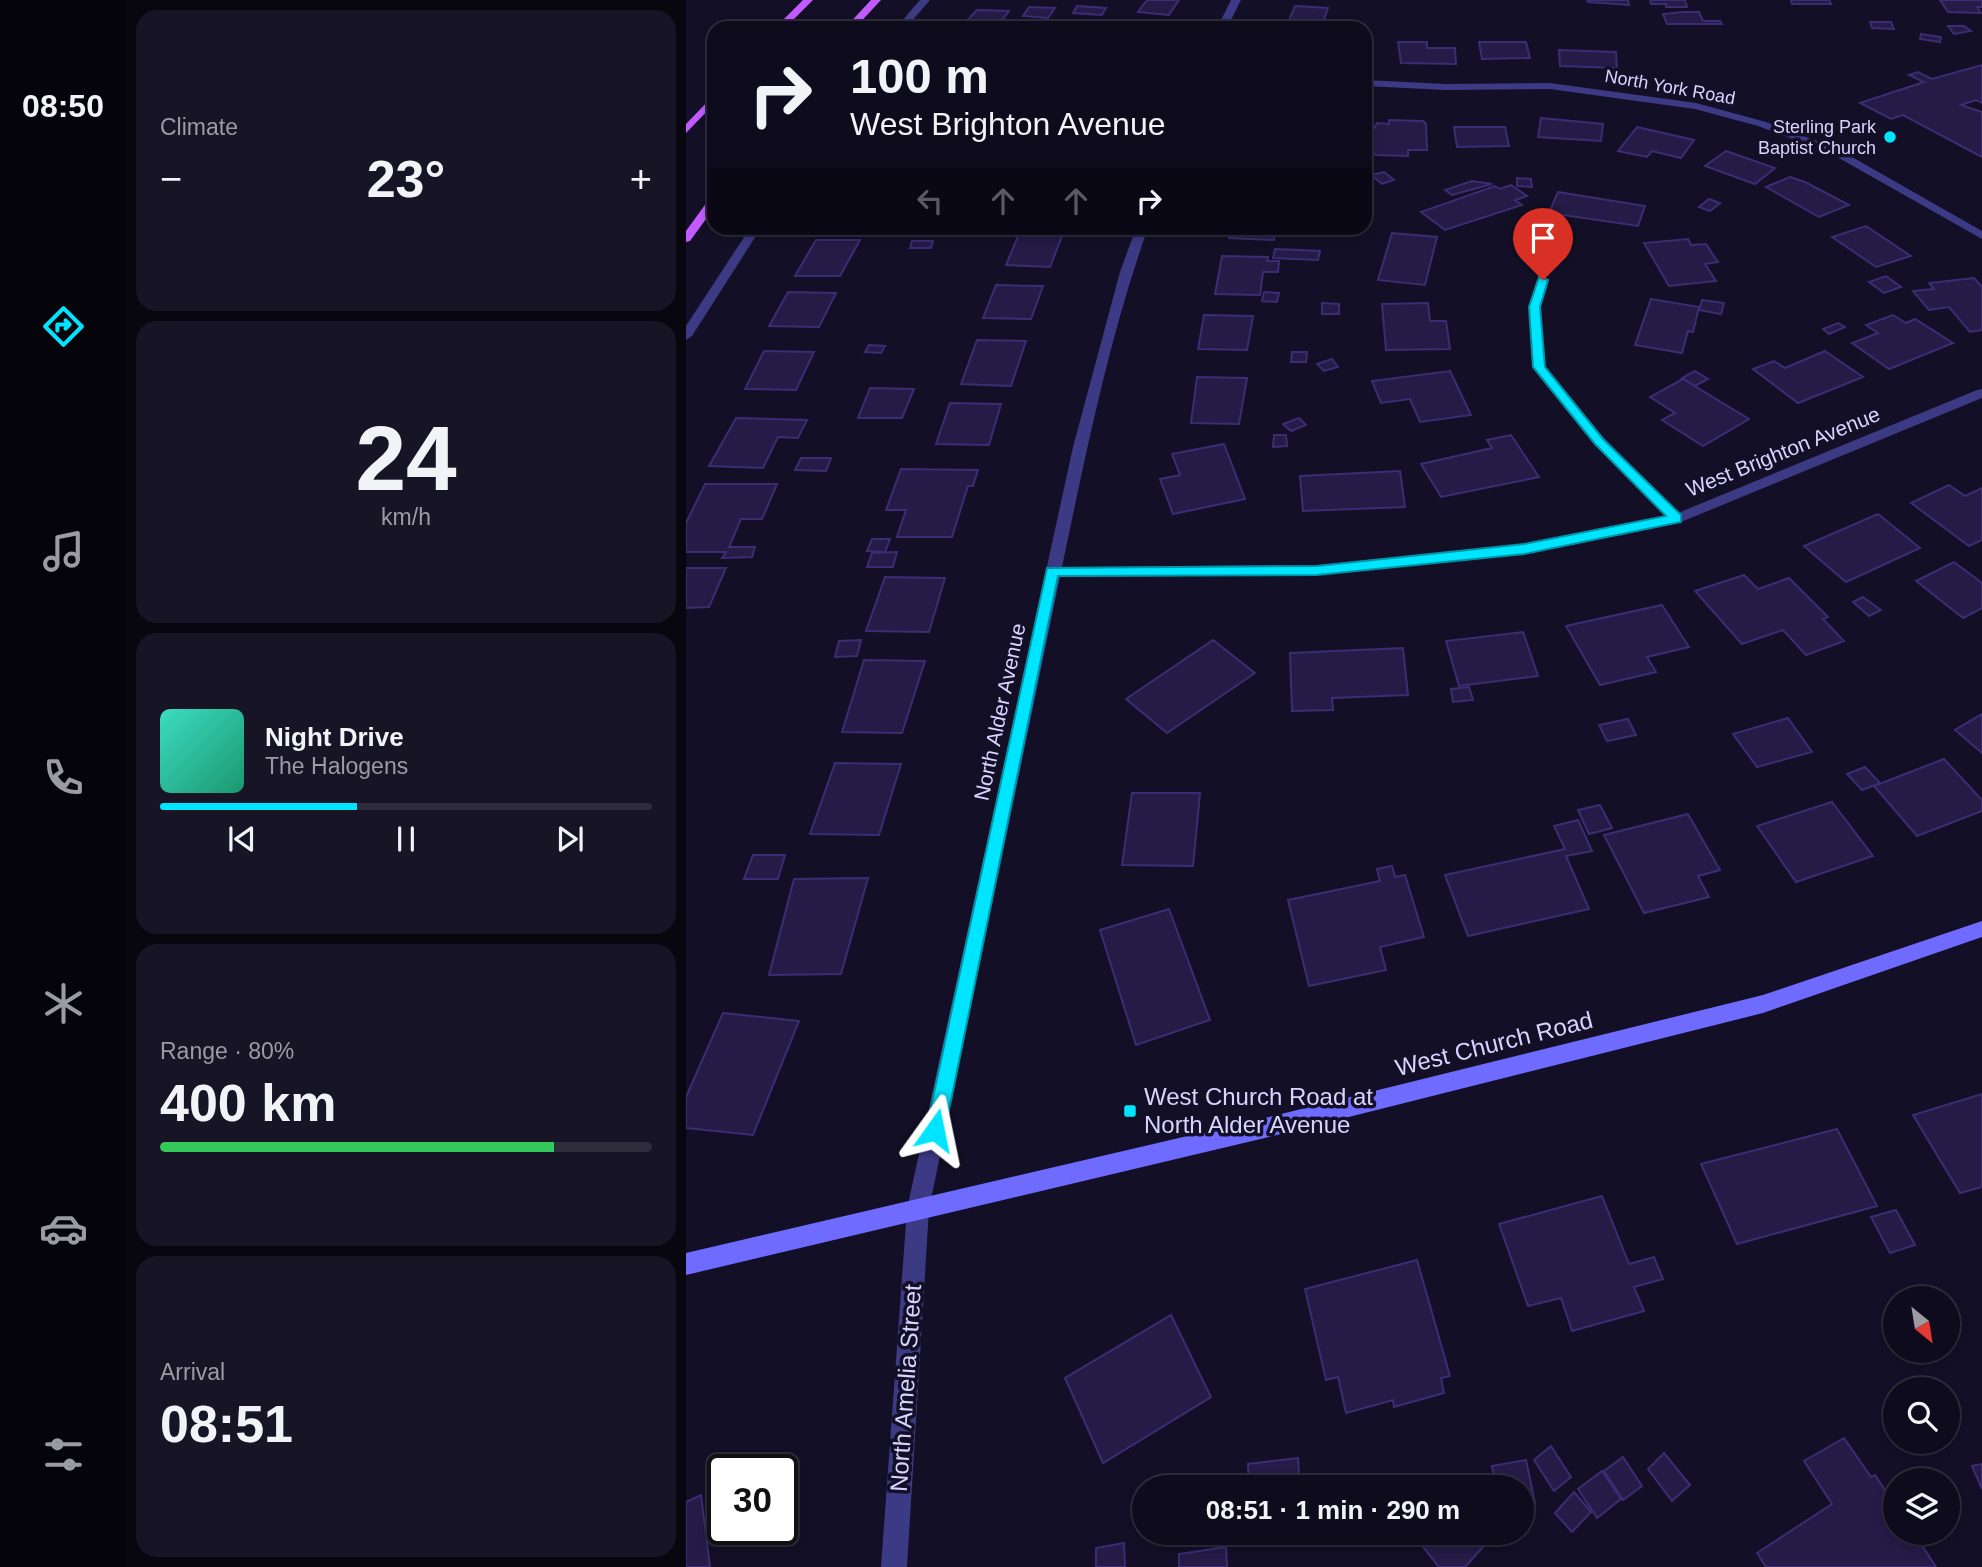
<!DOCTYPE html>
<meta charset="utf-8">
<style>
:root{--surface:#0e0b1c;--page:#171425;--text:#f1f3f6;--muted:#9b9ba3;--line:#2e2b3b;--accent:#00e5ff}
body{margin:0;font-family:Helvetica,sans-serif;background:var(--page);color:var(--text);height:100vh;display:flex;flex-direction:column;font-size:26px;white-space:nowrap}
*{box-sizing:border-box;margin:0}
p{font-size:23px;color:var(--muted)}
.icon{flex:none;width:38px;height:38px;fill:none;stroke:currentColor;stroke-width:2;stroke-linecap:round;stroke-linejoin:round}
.map{position:relative;flex:1;overflow:hidden}
.drawer{display:flex;flex-direction:column;gap:10px;padding:10px;background:#08060f;width:560px}
.drawer>*{flex:none}
.guide{position:absolute;left:21px;top:21px;width:665px;height:214px;border-radius:21px;box-shadow:0 4px 10px #0003,0 0 0 2px var(--line);background:#0e0b1c;color:var(--text);overflow:hidden}
.needle{width:46px;rotate:150deg}
.fabs{position:absolute;left:1197px;top:1286px;display:grid;gap:14px}
.fabs a{display:grid;place-items:center;width:77px;height:77px;border-radius:50%;background:var(--surface);box-shadow:0 4px 10px #0003,0 0 0 2px var(--line);font-size:35px}
.speed{position:absolute;left:21px;top:1454px;display:flex;gap:14px;font-size:35px;font-weight:700;text-align:center}
.speed>*{display:grid;place-content:center;width:91px;height:91px;border-radius:50%;background:var(--surface);box-shadow:0 4px 10px #0003,0 0 0 2px var(--line);line-height:1}
.speed .limit{border:4px solid #111;border-radius:10px;background:#fff;color:#111}
.pin{position:absolute;display:grid;place-items:center;width:60px;height:60px;color:#fff;margin:-72px -30px;border-radius:50% 50% 50% 0;rotate:-45deg;box-shadow:0 0 7px #0007}
.pin .icon{rotate:45deg}
.me{position:absolute;width:77px;margin:-38px;rotate:12deg;stroke-linejoin:round;filter:drop-shadow(0 0 5px #0008)}
.turn{display:flex;align-items:center;gap:24px;height:147px;padding:0 28px;font-size:32px}
.turn .icon{width:91px;height:91px;stroke-width:2.5}
.turn b{display:block;font-size:49px;line-height:60px}
.lanes{display:flex;align-items:center;height:66px;padding:0 28px;background:#0003;justify-content:center;gap:35px;direction:ltr}
.lanes .off{opacity:.35}
.big{font-size:52px;font-weight:700;line-height:1.1}
.drawer .tile{flex:1;display:flex;flex-direction:column;justify-content:center;gap:10px;min-width:0;padding:0 24px;border-radius:21px;background:var(--page)}
.drawer .dial{align-items:center;gap:0}
.dial b{font-size:91px;line-height:1}
.song{display:flex;align-items:center;gap:21px}
.cover{width:84px;height:84px;border-radius:10px;background:linear-gradient(135deg,hsl(170 70% 55%),hsl(160 70% 35%))}
.played{height:7px;border-radius:4px;background:linear-gradient(90deg,var(--accent) 40%,var(--line) 40%)}
.keys{display:flex;justify-content:space-around;direction:ltr}
.heat{display:flex;justify-content:space-between;align-items:center;font-size:38px;direction:ltr}
.charge{height:10px;border-radius:5px;background:linear-gradient(90deg,#34c759 80%,var(--line) 0)}
.trip{position:absolute;left:446px;top:1475px;width:402px;height:70px;border-radius:35px;background:var(--surface);box-shadow:0 4px 10px #0003,0 0 0 2px var(--line);font-weight:700;line-height:70px;text-align:center}
main{display:flex;flex:1;min-height:0}
.tabs{display:flex;flex-direction:column;width:126px;justify-content:space-around;align-items:center;background:#06040b;color:var(--muted)}
.tabs .icon{width:49px;height:49px}
.tabs .active{color:var(--accent)}
.tabs b{font-size:32px;color:var(--text)}
.map>svg:first-child{display:block}
.building{fill:#241b47;stroke:#3b2d73;stroke-width:2}
.lines{fill:none;stroke-linecap:round;stroke-linejoin:round}
.street{fill:#3d3a85;fill-rule:evenodd}
.secondary{fill:#6f6bff;fill-rule:evenodd}
.primary{fill:#c25bff;fill-rule:evenodd}
.route{fill:#00e5ff;stroke:#0095a6;stroke-width:2}
.poi-dot{fill:#00e5ff;stroke:#130f26;stroke-width:2.5}
.labels{text-anchor:middle;stroke-width:7;stroke-linejoin:round;paint-order:stroke}
.far-street-label{font-size:18px;fill:#d9d4ff;stroke:#130f26}
.far-poi-label{font-size:18px;fill:#d9d4ff;stroke:#130f26;text-anchor:end}
.street-label{font-size:21px;fill:#d9d4ff;stroke:#130f26}
.near-street-label{font-size:24px;fill:#d9d4ff;stroke:#130f26}
.near-poi-label{font-size:24px;fill:#d9d4ff;stroke:#130f26;text-anchor:start}
</style>
<main>
<nav class="tabs">
<b>08:50</b>
<svg class="icon active" aria-label="directions" viewBox="0 0 24 24"><path d="M12 3l9 9-9 9-9-9zM9 14v-3h6M13 9l2 2-2 2"/></svg>
<svg class="icon" aria-label="music" viewBox="0 0 24 24"><path d="M9 18V5l10-2v13"/><circle cx="6" cy="18" r="3"/><circle cx="16" cy="16" r="3"/></svg>
<svg class="icon" aria-label="phone" viewBox="0 0 24 24"><path d="M5 4h4l2 5-3 2q2 4 5 5l2-3 5 2v4C11 20 4 13 5 4z"/></svg>
<svg class="icon" aria-label="climate" viewBox="0 0 24 24"><path d="M12 3v18M4 7l16 10M4 17L20 7"/></svg>
<svg class="icon" aria-label="car" viewBox="0 0 24 24"><path d="M5 17H2v-5l4-1 3-4h7l3 4 3 1v5h-3M9 17h6M6 11h13"/><circle cx="7" cy="17" r="2"/><circle cx="17" cy="17" r="2"/></svg>
<svg class="icon" aria-label="filters" viewBox="0 0 24 24"><path d="M4 7h16M4 17h16"/><circle cx="9" cy="7" r="2"/><circle cx="15" cy="17" r="2"/></svg>
</nav>
<section class="drawer">
<div class="tile"><p>Climate</p>
<div class="heat"><a>−</a><b class="big">23°</b><a>+</a></div>
</div>
<div class="tile dial"><b>24</b><p>km/h</p></div>
<div class="tile">
<div class="song"><i class="cover"></i><div><b>Night Drive</b><p>The Halogens</p></div></div>
<div class="played"></div>
<div class="keys"><svg class="icon" aria-label="previous" viewBox="0 0 24 24"><path d="M18 5L8 12l10 7zM5 5v14"/></svg><svg class="icon" aria-label="pause" viewBox="0 0 24 24"><path d="M8 5v14M16 5v14"/></svg><svg class="icon" aria-label="next" viewBox="0 0 24 24"><path d="M6 5l10 7-10 7zM19 5v14"/></svg></div>
</div>
<div class="tile"><p>Range · 80%</p><b class="big">400 km</b><div class="charge"></div></div>
<div class="tile"><p>Arrival</p><b class="big">08:51</b></div>
</section>
<div class="map">
<svg width="1296" height="1567" viewBox="0 0 1296 1567">
<rect width="100%" height="100%" fill="#130f26"/>
<g class="building">
<polygon points="461,0 493,0 483,15 452,12"/>
<polygon points="901,0 942,0 943,5 902,2"/>
<polygon points="964,0 999,0 1001,7 980,7 980,4 965,4"/>
<polygon points="1105,0 1143,0 1145,4 1106,4"/>
<polygon points="1254,0 1296,0 1296,7 1291,7 1295,13 1262,12"/>
<polygon points="391,6 420,8 416,15 387,13"/>
<polygon points="609,6 642,8 636,25 602,23"/>
<polygon points="343,7 369,8 362,18 337,16"/>
<polygon points="291,10 323,11 315,22 331,23 327,28 274,28"/>
<polygon points="997,12 1013,12 1017,21 1034,21 1036,24 981,24 977,14"/>
<polygon points="1184,22 1205,22 1208,29 1186,28"/>
<polygon points="1262,26 1278,26 1285,31 1268,34"/>
<polygon points="1235,34 1255,37 1254,42 1234,39"/>
<polygon points="712,42 741,42 741,48 769,48 770,64 715,63"/>
<polygon points="793,42 840,42 844,58 796,59"/>
<polygon points="873,50 930,52 931,68 874,66"/>
<polygon points="1296,65 1296,103 1290,100 1275,105 1296,112 1296,157 1217,115 1205,119 1174,103 1238,82 1223,75 1232,72 1246,79"/>
<polygon points="855,118 917,124 915,141 852,137"/>
<polygon points="703,120 737,121 740,124 741,150 722,150 722,156 690,155 679,149 679,130 687,130 691,123 703,124"/>
<polygon points="768,127 819,127 823,146 771,147"/>
<polygon points="951,127 1008,140 995,158 966,151 961,157 932,151"/>
<polygon points="1040,151 1089,168 1069,184 1019,166"/>
<polygon points="698,172 708,180 696,184 685,175"/>
<polygon points="1104,177 1119,182 1163,205 1133,217 1080,187"/>
<polygon points="831,178 845,179 846,187 831,186"/>
<polygon points="786,181 806,184 766,195 759,190"/>
<polygon points="825,185 841,196 829,200 836,205 759,230 735,212 809,186 814,189"/>
<polygon points="872,192 959,206 952,226 863,213"/>
<polygon points="1023,199 1034,203 1024,211 1013,207"/>
<polygon points="1180,226 1225,256 1190,267 1146,237"/>
<polygon points="546,228 590,228 588,240 543,238"/>
<polygon points="335,229 378,231 364,267 320,265"/>
<polygon points="706,233 751,237 739,285 692,280"/>
<polygon points="1002,239 1005,245 1020,244 1032,262 1019,264 1030,281 983,286 958,243"/>
<polygon points="130,240 174,240 154,276 109,276"/>
<polygon points="226,241 247,241 245,248 224,248"/>
<polygon points="589,249 634,251 632,260 587,258"/>
<polygon points="536,256 582,257 581,261 593,261 592,272 577,272 574,295 529,294"/>
<polygon points="1200,276 1215,287 1198,293 1183,282"/>
<polygon points="1288,278 1296,287 1296,330 1284,332 1263,307 1243,310 1227,291 1248,289 1243,283"/>
<polygon points="310,285 357,286 345,319 297,318"/>
<polygon points="102,292 150,293 133,327 83,326"/>
<polygon points="578,292 593,293 591,302 576,301"/>
<polygon points="965,299 1013,307 1007,332 1002,331 996,353 949,345"/>
<polygon points="1016,300 1038,303 1035,314 1013,310"/>
<polygon points="636,303 653,304 653,314 636,314"/>
<polygon points="742,303 744,321 760,321 764,349 700,350 696,304"/>
<polygon points="518,315 567,316 561,350 512,349"/>
<polygon points="1207,315 1220,323 1229,319 1267,343 1203,369 1166,343 1192,333 1180,325"/>
<polygon points="1152,323 1159,327 1143,334 1137,329"/>
<polygon points="291,340 340,341 325,386 275,384"/>
<polygon points="183,345 199,346 195,353 179,352"/>
<polygon points="78,351 128,352 110,390 59,389"/>
<polygon points="1139,351 1177,377 1112,403 1067,369 1088,361 1099,368"/>
<polygon points="606,352 621,352 620,362 605,362"/>
<polygon points="646,359 652,367 638,371 631,364"/>
<polygon points="764,371 785,415 734,422 724,399 695,403 686,381"/>
<polygon points="1009,371 1022,379 1009,386 996,378"/>
<polygon points="511,377 561,378 553,424 505,423"/>
<polygon points="997,379 1063,419 1017,446 976,420 989,413 964,397"/>
<polygon points="184,388 228,389 216,418 172,418"/>
<polygon points="264,403 315,404 303,445 250,444"/>
<polygon points="50,418 121,420 112,438 92,437 77,468 23,466"/>
<polygon points="613,418 620,425 605,431 597,424"/>
<polygon points="588,435 600,435 601,446 587,447"/>
<polygon points="825,435 853,477 755,497 735,464 806,448 801,440"/>
<polygon points="538,444 559,499 487,514 474,479 494,475 486,454"/>
<polygon points="115,458 145,458 140,471 109,470"/>
<polygon points="215,469 292,470 287,486 282,486 266,537 211,537 220,510 200,510"/>
<polygon points="714,471 719,507 617,511 614,476"/>
<polygon points="19,484 91,484 76,519 55,519 43,547 69,547 66,557 36,558 40,552 0,552 0,523"/>
<polygon points="1263,485 1279,496 1296,488 1296,540 1283,546 1225,503"/>
<polygon points="1192,514 1234,548 1160,582 1118,546"/>
<polygon points="186,539 204,539 199,552 181,551"/>
<polygon points="211,552 207,567 181,567 186,553"/>
<polygon points="1268,562 1296,583 1296,608 1277,618 1230,581"/>
<polygon points="0,568 40,568 23,607 0,608"/>
<polygon points="1058,575 1072,589 1103,578 1142,617 1137,619 1158,641 1120,655 1097,630 1056,644 1009,591"/>
<polygon points="199,577 259,578 243,632 180,631"/>
<polygon points="1177,597 1195,610 1183,616 1167,602"/>
<polygon points="976,605 1003,647 961,657 970,672 914,685 880,626"/>
<polygon points="837,632 852,676 773,686 760,641"/>
<polygon points="175,640 171,656 149,657 153,641"/>
<polygon points="527,640 569,673 481,733 440,699"/>
<polygon points="717,648 722,695 646,698 647,710 606,711 604,653"/>
<polygon points="178,660 239,661 216,733 156,732"/>
<polygon points="783,687 787,700 767,702 765,689"/>
<polygon points="1296,714 1296,753 1269,730"/>
<polygon points="1102,718 1126,752 1071,767 1047,734"/>
<polygon points="942,719 950,735 921,741 913,725"/>
<polygon points="1258,759 1296,800 1296,811 1231,836 1188,786"/>
<polygon points="149,763 215,764 193,835 124,834"/>
<polygon points="1179,767 1194,783 1176,790 1161,774"/>
<polygon points="446,793 514,793 507,866 436,865"/>
<polygon points="1146,802 1187,856 1110,882 1071,826"/>
<polygon points="914,805 926,828 903,834 892,810"/>
<polygon points="1002,814 1034,870 1012,876 1023,897 958,913 918,835"/>
<polygon points="892,820 906,851 880,856 903,909 782,936 759,875 879,849 868,826"/>
<polygon points="67,855 99,855 92,879 58,879"/>
<polygon points="706,866 709,877 719,875 738,937 694,947 700,970 623,986 602,900 694,881 691,869"/>
<polygon points="182,878 155,974 83,975 108,879"/>
<polygon points="483,909 524,1020 450,1045 414,930"/>
<polygon points="37,1013 113,1021 67,1135 0,1128 0,1097"/>
<polygon points="1296,1094 1296,1187 1274,1193 1227,1115"/>
<polygon points="1151,1129 1191,1206 1051,1244 1015,1164"/>
<polygon points="916,1196 943,1264 968,1257 977,1279 948,1287 958,1311 886,1331 875,1298 842,1306 813,1224"/>
<polygon points="1210,1210 1229,1245 1204,1253 1185,1217"/>
<polygon points="731,1260 764,1376 755,1378 758,1393 708,1407 707,1400 660,1413 652,1377 640,1380 619,1289"/>
<polygon points="485,1315 525,1397 417,1463 379,1378"/>
<polygon points="1158,1438 1185,1477 1189,1475 1209,1505 1209,1533 1228,1533 1250,1567 1080,1567 1071,1553 1146,1504 1118,1461"/>
<polygon points="865,1446 885,1477 868,1491 848,1460"/>
<polygon points="978,1453 1004,1485 986,1501 962,1469"/>
<polygon points="937,1457 956,1486 937,1500 918,1471"/>
<polygon points="612,1458 614,1488 563,1488 562,1464"/>
<polygon points="840,1460 849,1503 836,1505 836,1488 810,1488 806,1466"/>
<polygon points="1296,1464 1296,1489 1286,1466"/>
<polygon points="916,1471 935,1499 911,1518 892,1489"/>
<polygon points="888,1492 905,1512 886,1532 869,1513"/>
<polygon points="15,1495 24,1567 0,1567 0,1502"/>
<polygon points="726,1533 787,1533 798,1546 779,1567 753,1567"/>
<polygon points="438,1543 439,1567 410,1567 410,1548"/>
<polygon points="540,1547 541,1567 493,1567 493,1554"/>
</g>
<g class="lines">
<g class="street">
<polygon points="234,0 244,0 220,28 210,28"/>
<polygon points="545,0 555,0 541,28 531,28"/>
<polygon points="679,80 760,84 864,83 1010,103 1080,122 1152,149 1296,231 1296,239 1144,153 1072,126 1009,109 864,89 760,90 679,86"/>
<polygon points="64,228 75,228 6,336 0,340 0,326"/>
<path d="M450,228H462C423,337 400,453 376,567L631,565L838,544L979,516L908,444L847,367L843,307L851,280L857,276L863,280L855,307L859,367L918,438L992,513L1291,390L1296,389V398L995,522L838,554L631,575L374,577L243,1209L221,1567H195L221,1209L387,447L434,272Z"/>
</g>
<polygon class="secondary" points="1296,921 1296,937 1077,1013 583,1137 0,1275 0,1253 583,1117 1077,995"/>
<g class="primary">
<polygon points="117,0 127,0 99,28 89,28"/>
<polygon points="185,0 195,0 169,28 159,28"/>
<polygon points="28,95 28,104 0,133 0,124"/>
<polygon points="28,197 28,208 4,241 0,242 0,231 24,198"/>
</g>
</g>
<polygon class="route" points="853,277 862,280 854,307 859,367 917,439 995,515 995,522 838,554 631,575 372,576 259,1130 256,1136 249,1139 243,1136 240,1130 361,568 631,566 838,544 980,516 909,444 847,367 843,307"/>
<g class="poi-dot">
<circle cx="1204" cy="137" r="7"/>
<rect x="437" y="1104" width="14" height="14" rx="3.5"/>
</g>
<g class="labels">
<g class="far-street-label">
<text transform="translate(984 87) rotate(10)" y="6">North York Road</text>
</g>
<g class="far-poi-label">
<text x="1190" y="133">Sterling Park<tspan x="1190" dy="21">Baptist Church</tspan></text>
</g>
<g class="street-label">
<text transform="translate(1097 452) rotate(-22)" y="7">West Brighton Avenue</text>
<text transform="translate(314 712) rotate(-78)" y="7">North Alder Avenue</text>
</g>
<g class="near-street-label">
<text transform="translate(808 1044) rotate(-14)" y="8">West Church Road</text>
<text transform="translate(220 1388) rotate(-86)" y="8">North Amelia Street</text>
</g>
<g class="near-poi-label">
<text x="458" y="1105">West Church Road at<tspan x="458" dy="28">North Alder Avenue</tspan></text>
</g>
</g>
</svg>
<div class="fabs">
<a><svg class="needle" viewBox="-14 -14 28 28"><path d="M0-13l5 13h-10z" fill="#e53935"/><path d="M0 13l5-13h-10z" fill="#9b9ba3"/></svg></a>
<a><svg class="icon" aria-label="search" viewBox="0 0 24 24"><circle cx="10" cy="10" r="6"/><path d="M15 15l6 6"/></svg></a>
<a><svg class="icon" aria-label="layers" viewBox="0 0 24 24"><path d="M12 4l9 5-9 5-9-5zM3 14l9 5 9-5"/></svg></a>
</div>
<div class="speed"><div class="limit">30</div></div>
<div class="pin" style="left:857px;top:280px;background:#d93025"><svg class="icon" aria-label="arrive" viewBox="0 0 24 24"><path d="M6 21V4h12l-3 4 3 4H6"/></svg></div>
<svg class="me" style="left:249px;top:1130px" viewBox="-20 -20 40 40"><path d="M0-17L14 15 0 8-14 15z" fill="#00e5ff" stroke="#fff" stroke-width="4"/></svg>
<div class="trip">08:51 · 1 min · 290 m</div>
<div class="guide">
<div class="turn"><svg class="icon" aria-label="right" viewBox="0 0 24 24"><path d="M7 20v-9h11M14 6l5 5-5 5"/></svg><div><b>100 m</b>West Brighton Avenue</div></div>
<div class="lanes"><svg class="icon off" aria-label="left" viewBox="0 0 24 24"><path d="M17 20v-9H6M10 6l-5 5 5 5"/></svg><svg class="icon off" aria-label="ahead" viewBox="0 0 24 24"><path d="M12 20V5M6 11l6-6 6 6"/></svg><svg class="icon off" aria-label="ahead" viewBox="0 0 24 24"><path d="M12 20V5M6 11l6-6 6 6"/></svg><svg class="icon" aria-label="right" viewBox="0 0 24 24"><path d="M7 20v-9h11M14 6l5 5-5 5"/></svg></div>
</div>
</div>
</main>
